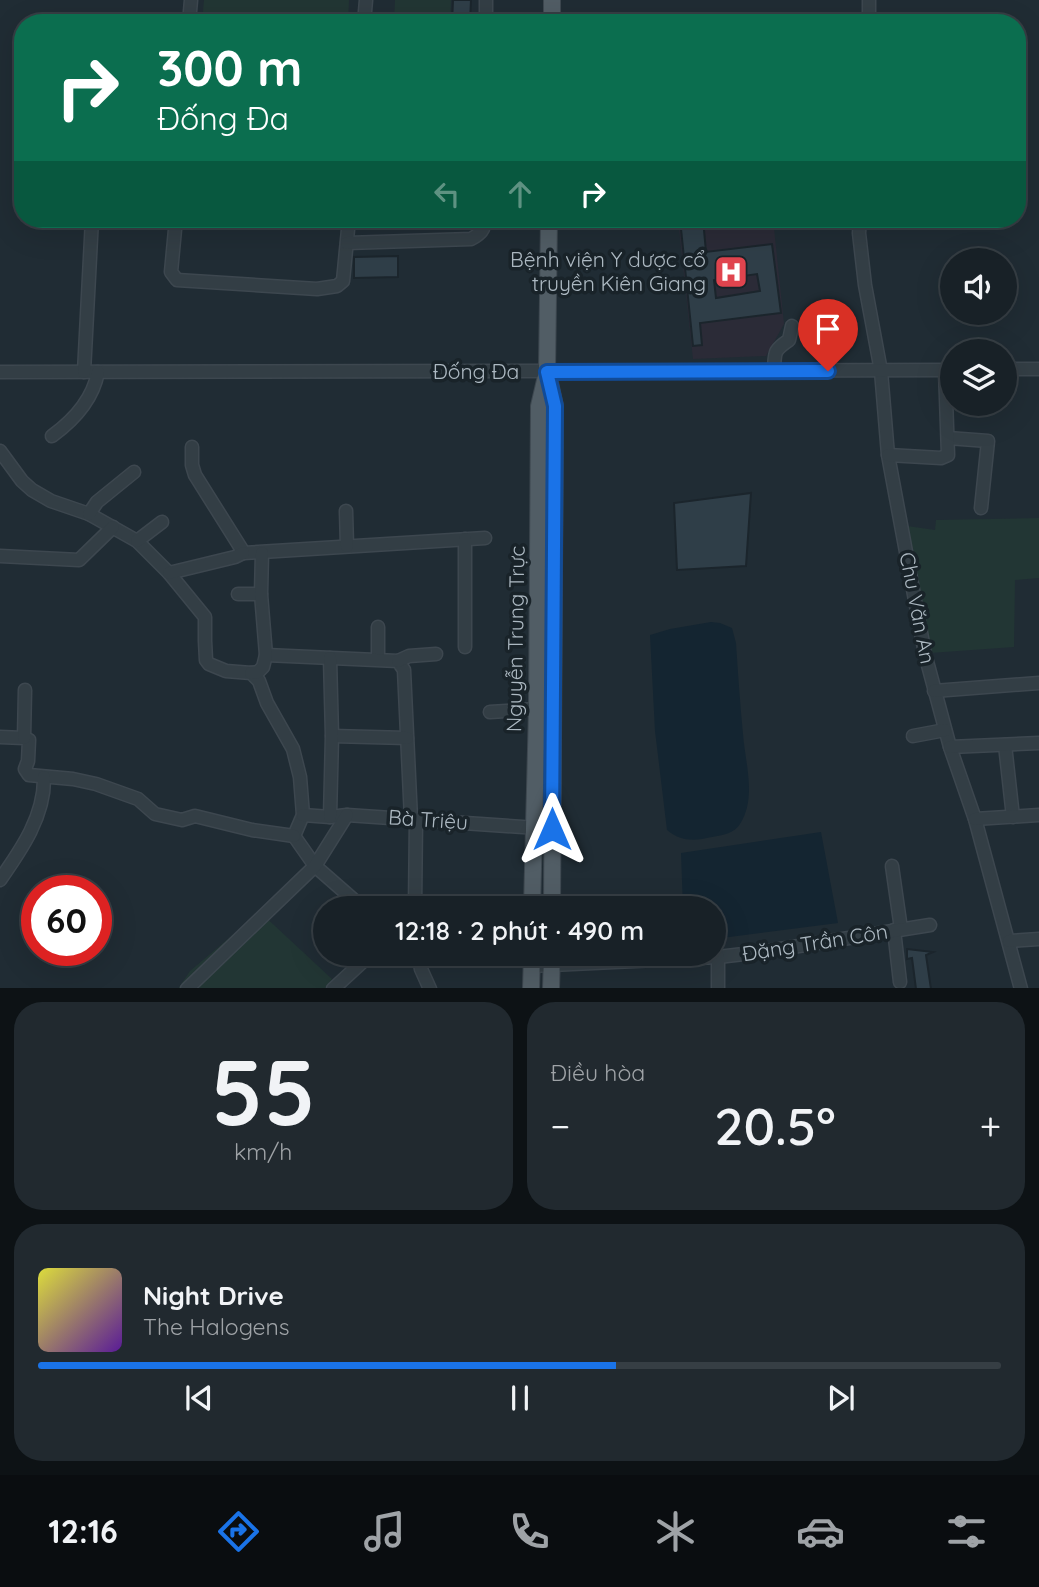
<!DOCTYPE html>
<html lang="vi">
<meta charset="utf-8">
<style>
:root{--surface:#182127;--page:#21292f;--text:#f1f3f6;--muted:#9fa3a7;--line:#363e44;--accent:#1a73e8}
body{margin:0;font-family:Quicksand,sans-serif;background:var(--page);color:var(--text);height:100vh;display:flex;flex-direction:column;font-size:26px;white-space:nowrap}
*{box-sizing:border-box;margin:0}
p{font-size:23px;color:var(--muted)}
.icon{flex:none;width:38px;height:38px;fill:none;stroke:currentColor;stroke-width:2;stroke-linecap:round;stroke-linejoin:round}
.map{position:relative;height:988px;overflow:hidden}
.side{display:flex;flex-direction:column;gap:14px;padding:14px;background:#0d1215;flex:1}
.side>*{flex:none}
.guide{position:absolute;left:14px;top:14px;width:1012px;height:214px;border-radius:28px;box-shadow:0 7px 28px #0002,0 0 0 2px var(--line);background:#0b6e4f;color:#fff;overflow:hidden}
.fabs{position:absolute;left:940px;top:248px;display:grid;gap:14px}
.fabs a{display:grid;place-items:center;width:77px;height:77px;border-radius:50%;background:var(--surface);box-shadow:0 7px 28px #0002,0 0 0 2px var(--line);font-size:35px}
.speed{position:absolute;left:21px;top:875px;display:flex;gap:14px;font-size:35px;font-weight:700;text-align:center}
.speed>*{display:grid;place-content:center;width:91px;height:91px;border-radius:50%;background:var(--surface);box-shadow:0 7px 28px #0002,0 0 0 2px var(--line);line-height:1}
.speed .limit{border:10px solid #d22;background:#fff;color:#111}
.pin{position:absolute;display:grid;place-items:center;width:60px;height:60px;color:#fff;margin:-72px -30px;border-radius:50% 50% 50% 0;rotate:-45deg;box-shadow:0 0 7px #0007}
.pin .icon{rotate:45deg}
.me{position:absolute;width:77px;margin:-38px;rotate:0deg;stroke-linejoin:round;filter:drop-shadow(0 0 5px #0008)}
.turn{display:flex;align-items:center;gap:24px;height:147px;padding:0 28px;font-size:32px}
.turn .icon{width:91px;height:91px;stroke-width:2.5}
.turn b{display:block;font-size:49px;line-height:60px}
.lanes{display:flex;align-items:center;height:66px;padding:0 28px;background:#0003;justify-content:center;gap:35px;direction:ltr}
.lanes .off{opacity:.35}
.big{font-size:52px;font-weight:600;line-height:1.1}
.side .card{flex:1;display:flex;flex-direction:column;justify-content:center;gap:10px;min-width:0;padding:0 24px;border-radius:28px;background:var(--page)}
.side .dial{align-items:center;gap:0}
.dial b{font-size:91px;line-height:1}
.song{display:flex;align-items:center;gap:21px}
.cover{width:84px;height:84px;border-radius:10px;background:linear-gradient(135deg,hsl(60 70% 55%),hsl(270 70% 35%))}
.played{height:7px;border-radius:4px;background:linear-gradient(90deg,var(--accent) 60%,var(--line) 60%)}
.keys{display:flex;justify-content:space-around;direction:ltr}
.heat{display:flex;justify-content:space-between;align-items:center;font-size:38px;direction:ltr}
.side .tiles{flex:1;display:grid;gap:14px;grid-template-columns:1fr 1fr}
.card:last-child{grid-column:span 2}
.trip{position:absolute;left:313px;top:896px;width:413px;height:70px;border-radius:35px;background:var(--surface);box-shadow:0 7px 28px #0002,0 0 0 2px var(--line);font-weight:600;line-height:70px;text-align:center}
.menu{display:flex;height:112px;justify-content:space-around;align-items:center;background:#0a0d10;color:var(--muted)}
.menu .icon{width:49px;height:49px}
.menu .on{color:var(--accent)}
.menu b{font-size:32px;color:var(--text)}
.map>svg:first-child{display:block}
.medical{fill:#2b2b37}
.green{fill:#223634}
.water{fill:#142531}
.building{fill:#2f3e48;stroke:#1b252c;stroke-width:2;fill-rule:evenodd}
.lines{fill:none;stroke-linecap:round;stroke-linejoin:round}
.minor-casing{stroke:#3d474f;stroke-width:15}
.major-casing{stroke:#3d474f;stroke-width:18}
.minor{stroke:#333e45;stroke-width:12}
.major{stroke:#515d65;stroke-width:16}
.route-casing{stroke:#114b97;stroke-width:18}
.route{stroke:#1a73e8;stroke-width:12}
.labels{text-anchor:middle;stroke-width:7;stroke-linejoin:round;paint-order:stroke}
.poi-label{font-size:21px;fill:#adb9c2;stroke:#192329;text-anchor:end}
.street-label{font-size:21px;fill:#adb9c2;stroke:#192329}
</style>
<div class="map">
<svg width="1039" height="989" viewBox="0 0 1039 989">
<rect width="100%" height="100%" fill="#202c34"/>
<polygon class="medical" points="678,219 773,219 784,324 766,356 693,359"/>
<g class="green">
<polygon points="204,0 349,0 348,23 202,23"/>
<polygon points="395,0 451,0 450,23 394,23"/>
<polygon points="1039,518 1039,578 1015,580 1014,647 930,653 907,526 935,530 936,520"/>
<polygon points="260,912 332,979 325,988 178,989 190,971"/>
</g>
<g class="water">
<path d="M711,622L720,623L732,628L736,643C738,673 740,704 743,734C745,762 757,798 740,824C735,833 723,835 712,837C695,841 681,842 667,830L655,731L650,635L670,629Z"/>
<polygon points="821,832 838,923 714,939 714,908 683,908 681,853"/>
</g>
<g class="building">
<polygon points="453,0 471,0 470,23 452,23"/>
<path d="M680,219H703L706,252L772,244L781,313L700,323L702,345L693,346ZM757,274L760,291L716,298L714,280Z"/>
<polygon points="398,256 398,277 354,278 354,257"/>
<polygon points="751,493 746,566 677,570 674,503"/>
<polygon points="907,949 933,952 926,955 931,989 916,989 912,958 907,959"/>
</g>
<g class="lines">
<defs>
<g id="minor">
<polyline points="869,0 869,23"/>
<polyline points="102,23 102,22"/>
<polyline points="189,23 191,0"/>
<polyline points="364,23 366,0"/>
<polyline points="486,23 486,0"/>
<polyline points="176,219 171,272 177,280 317,289 337,286 343,281 349,219"/>
<polyline points="860,219 859,233 865,285 881,371 888,455 925,654 950,747 975,819 1021,989"/>
<path d="M347,243L471,239C480,234 485,230 485,219"/>
<polyline points="1004,369 1039,369"/>
<path d="M774,371C775,352 773,351 789,340L792,326"/>
<polyline points="0,372 952,370"/>
<polyline points="84,372 92,219"/>
<path d="M52,436C74,420 93,399 98,372"/>
<polyline points="948,438 988,441 981,508"/>
<polyline points="192,447 192,465 195,475 244,553 485,538"/>
<polyline points="0,451 22,481 32,490 51,501 89,514 137,541 169,573 205,617 205,641 206,660 209,664 226,671 251,673 259,681 267,703 293,749 300,777 303,815 294,836 315,866 363,908"/>
<polyline points="888,455 941,458 948,455 945,370"/>
<polyline points="346,511 347,546"/>
<polyline points="89,514 97,502 134,472"/>
<polyline points="465,539 465,647"/>
<polyline points="137,541 162,522"/>
<polyline points="0,556 79,560 113,527"/>
<polyline points="169,573 235,557 243,553"/>
<polyline points="238,594 261,594"/>
<polyline points="378,627 378,659"/>
<polyline points="266,655 398,661 404,670 411,819"/>
<polyline points="398,661 409,656 436,654"/>
<polyline points="251,673 258,672 263,667 266,655 261,594 262,553"/>
<polyline points="934,691 1039,683"/>
<polyline points="490,712 537,709"/>
<polyline points="332,736 407,738"/>
<polyline points="913,736 945,730"/>
<polyline points="0,737 24,738 29,740 28,761 25,769 29,775 73,779 96,784 138,799 155,814 182,820 195,816 252,830 294,836"/>
<polyline points="24,738 25,690"/>
<polyline points="1005,745 1013,817"/>
<polyline points="950,747 1039,743"/>
<polyline points="303,815 330,817 347,815 552,829"/>
<polyline points="330,817 332,736 330,658"/>
<polyline points="975,819 1039,815"/>
<polyline points="892,866 901,929"/>
<path d="M0,880C21,850 45,816 44,777"/>
<polyline points="415,908 416,819"/>
<polyline points="894,930 900,982"/>
<polyline points="1009,941 1039,939"/>
<polyline points="418,954 421,969 430,989"/>
<polyline points="531,966 718,957 761,952 930,925"/>
<polyline points="187,989 315,866 347,815"/>
<polyline points="333,989 371,954"/>
<polyline points="718,989 718,957"/>
</g>
<g id="major">
<polyline points="552,23 552,0"/>
<polyline points="548,374 555,406 552,908"/>
<polyline points="532,908 537,709 539,406 547,372 549,219"/>
<polyline points="531,989 532,954"/>
<polyline points="551,989 552,954"/>
</g>
</defs>
<use href="#minor" class="minor-casing"/>
<use href="#major" class="major-casing"/>
<use href="#minor" class="minor"/>
<use href="#major" class="major"/>
</g>
<g class="lines">
<defs>
<polyline id="route" points="552,829 555,406 547,372 828,371"/>
</defs>
<use href="#route" class="route-casing"/>
<use href="#route" class="route"/>
</g>
<defs>
<symbol id="hospital-square" viewBox="-11 -11 22 22"><rect x="-9" y="-9" width="18" height="18" rx="4" fill="#e0444e" stroke="#192329"/><path d="M-5-5h3v3.5h4V-5h3V5h-3V1.5h-4V5h-3Z" fill="#fff"/></symbol>
</defs>
<g fill-rule="evenodd">
<use href="#hospital-square" x="712" y="253" width="38" height="38"/>
</g>
<g class="labels">
<g class="poi-label">
<text x="706" y="267">Bệnh viện Y dược cổ<tspan x="706" dy="24">truyền Kiên Giang</tspan></text>
</g>
<g class="street-label">
<text x="476" y="379">Đống Đa</text>
<text transform="translate(917 608) rotate(79)" y="7">Chu Văn An</text>
<text transform="translate(516 639) rotate(-89)" y="7">Nguyễn Trung Trực</text>
<text transform="translate(428 820) rotate(4)" y="7">Bà Triệu</text>
<text transform="translate(815 943) rotate(-9)" y="7">Đặng Trần Côn</text>
</g>
</g>
</svg>
<div class="fabs">
<a><svg class="icon" aria-label="sound" viewBox="0 0 24 24"><path d="M4 9h4l5-4v14l-5-4H4zM17 9q2 3 0 6"/></svg></a>
<a><svg class="icon" aria-label="layers" viewBox="0 0 24 24"><path d="M12 4l9 5-9 5-9-5zM3 14l9 5 9-5"/></svg></a>
</div>
<div class="speed"><div class="limit">60</div></div>
<div class="pin" style="left:828px;top:371px;background:#d93025"><svg class="icon" aria-label="arrive" viewBox="0 0 24 24"><path d="M6 21V4h12l-3 4 3 4H6"/></svg></div>
<svg class="me" style="left:552px;top:829px" viewBox="-20 -20 40 40"><path d="M0-17L14 15 0 8-14 15z" fill="#1a73e8" stroke="#fff" stroke-width="4"/></svg>
<div class="trip">12:18 · 2 phút · 490 m</div>
<div class="guide">
<div class="turn"><svg class="icon" aria-label="right" viewBox="0 0 24 24"><path d="M7 20v-9h11M14 6l5 5-5 5"/></svg><div><b>300 m</b>Đống Đa</div></div>
<div class="lanes"><svg class="icon off" aria-label="left" viewBox="0 0 24 24"><path d="M17 20v-9H6M10 6l-5 5 5 5"/></svg><svg class="icon off" aria-label="ahead" viewBox="0 0 24 24"><path d="M12 20V5M6 11l6-6 6 6"/></svg><svg class="icon" aria-label="right" viewBox="0 0 24 24"><path d="M7 20v-9h11M14 6l5 5-5 5"/></svg></div>
</div>
</div>
<section class="side">
<div class="tiles">
<div class="card dial"><b>55</b><p>km/h</p></div>
<div class="card"><p>Điều hòa</p>
<div class="heat"><a>−</a><b class="big">20.5°</b><a>+</a></div>
</div>
<div class="card">
<div class="song"><i class="cover"></i><div><b>Night Drive</b><p>The Halogens</p></div></div>
<div class="played"></div>
<div class="keys"><svg class="icon" aria-label="previous" viewBox="0 0 24 24"><path d="M18 5L8 12l10 7zM5 5v14"/></svg><svg class="icon" aria-label="pause" viewBox="0 0 24 24"><path d="M8 5v14M16 5v14"/></svg><svg class="icon" aria-label="next" viewBox="0 0 24 24"><path d="M6 5l10 7-10 7zM19 5v14"/></svg></div>
</div>
</div>
</section>
<nav class="menu">
<b>12:16</b>
<svg class="icon on" aria-label="directions" viewBox="0 0 24 24"><path d="M12 3l9 9-9 9-9-9zM9 14v-3h6M13 9l2 2-2 2"/></svg>
<svg class="icon" aria-label="music" viewBox="0 0 24 24"><path d="M9 18V5l10-2v13"/><circle cx="6" cy="18" r="3"/><circle cx="16" cy="16" r="3"/></svg>
<svg class="icon" aria-label="phone" viewBox="0 0 24 24"><path d="M5 4h4l2 5-3 2q2 4 5 5l2-3 5 2v4C11 20 4 13 5 4z"/></svg>
<svg class="icon" aria-label="climate" viewBox="0 0 24 24"><path d="M12 3v18M4 7l16 10M4 17L20 7"/></svg>
<svg class="icon" aria-label="car" viewBox="0 0 24 24"><path d="M5 17H2v-5l4-1 3-4h7l3 4 3 1v5h-3M9 17h6M6 11h13"/><circle cx="7" cy="17" r="2"/><circle cx="17" cy="17" r="2"/></svg>
<svg class="icon" aria-label="filters" viewBox="0 0 24 24"><path d="M4 7h16M4 17h16"/><circle cx="9" cy="7" r="2"/><circle cx="15" cy="17" r="2"/></svg>
</nav>
